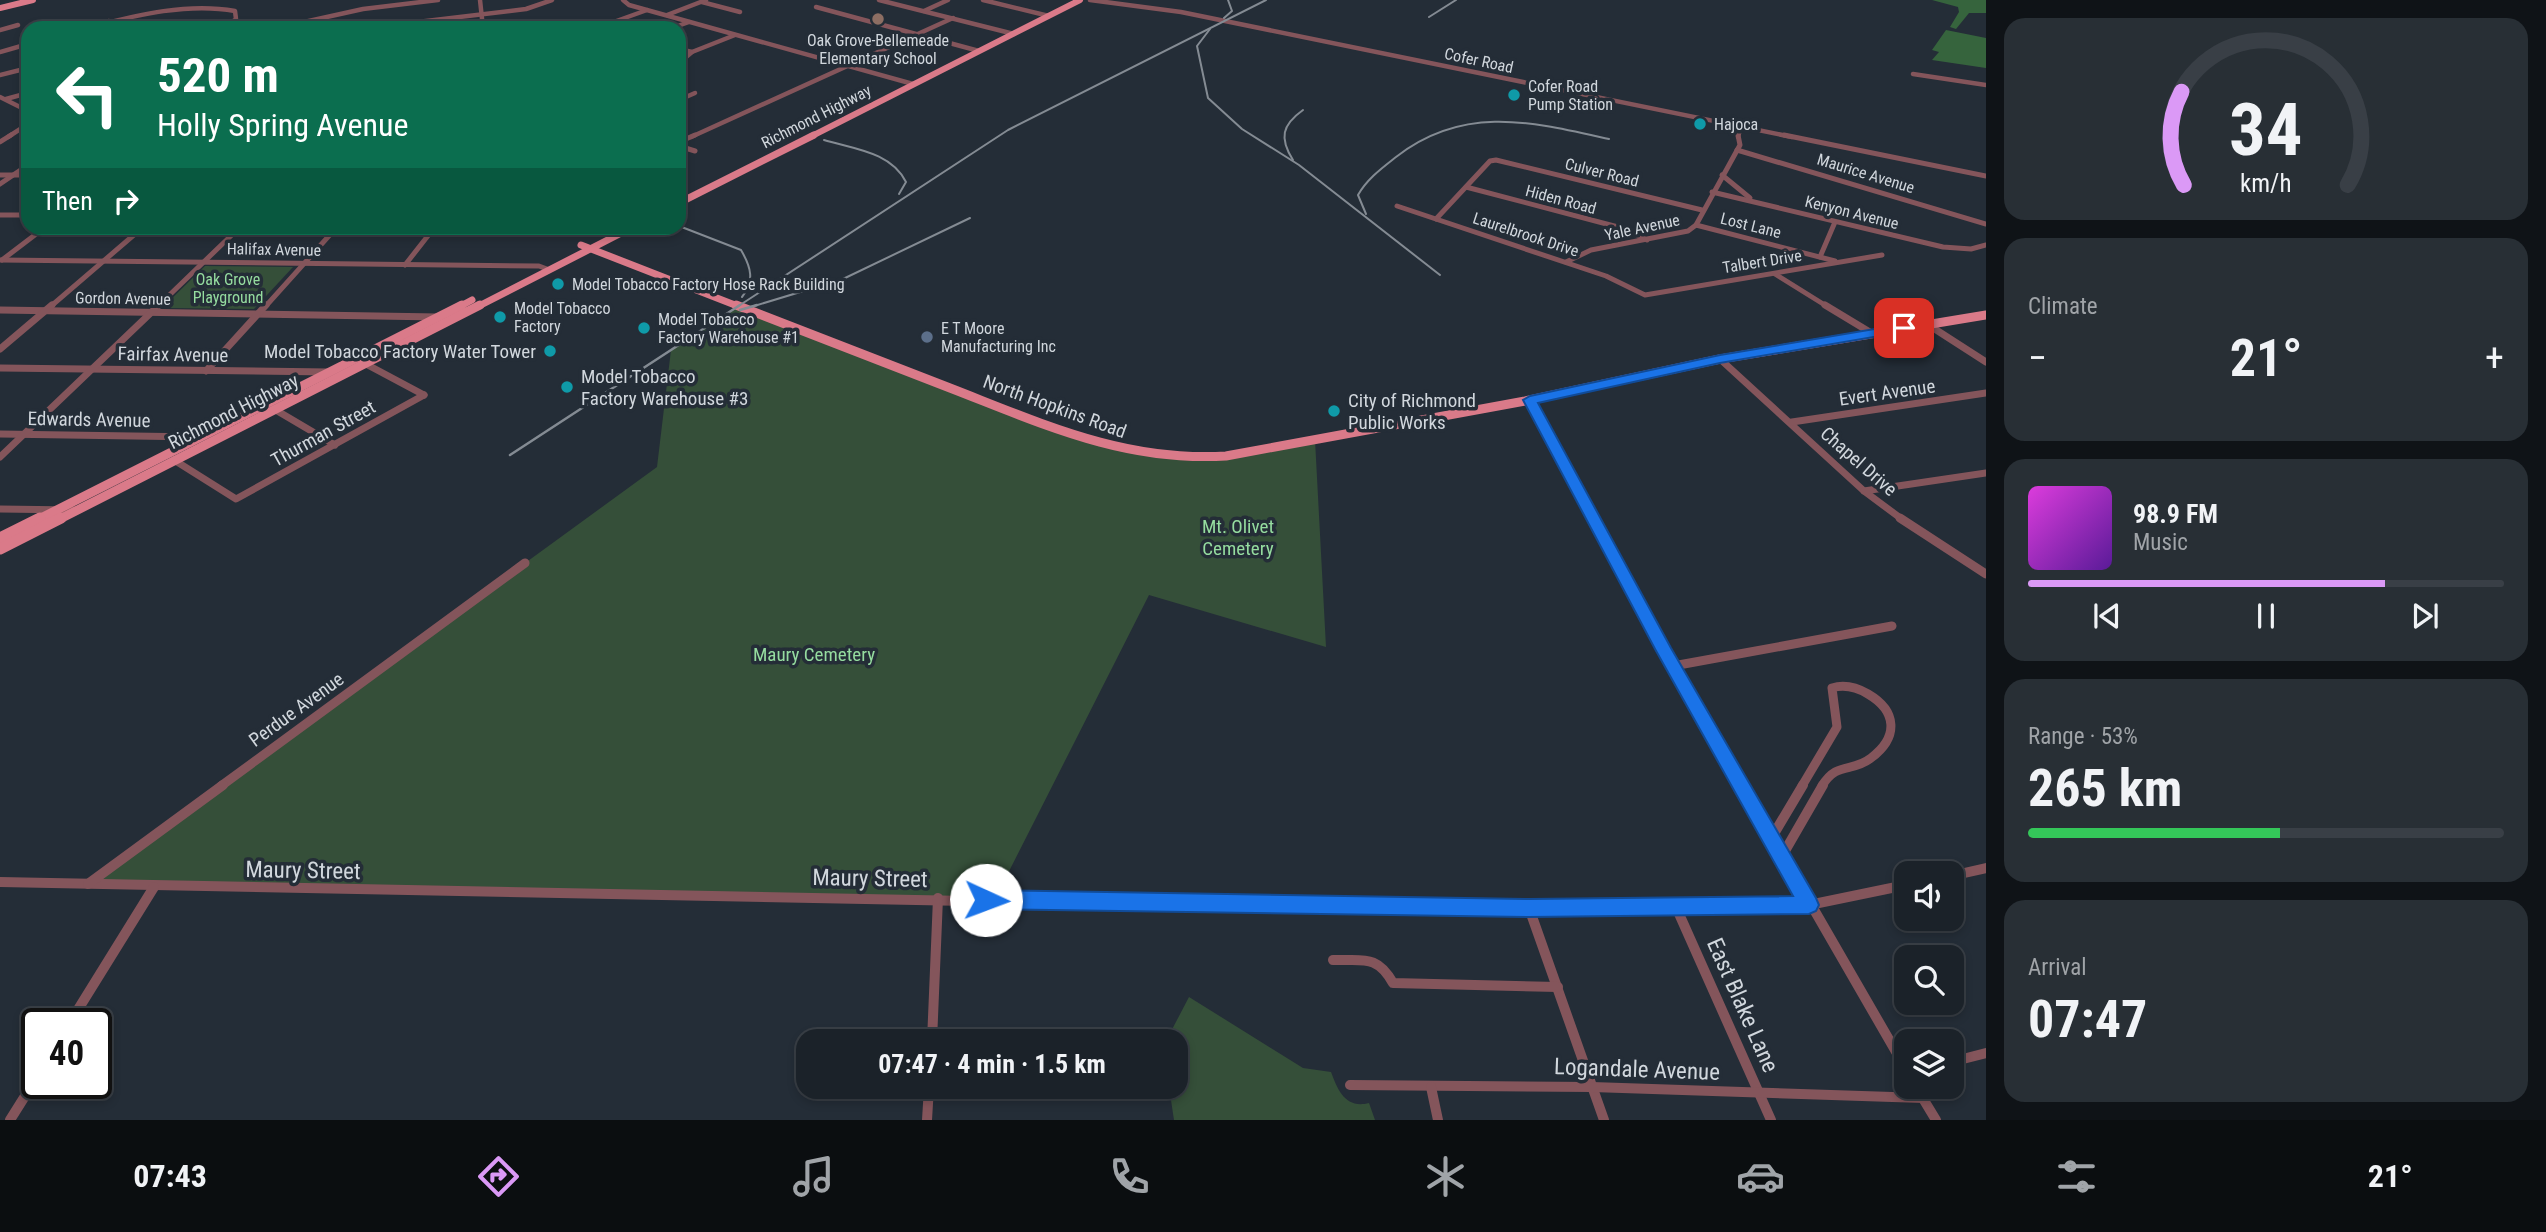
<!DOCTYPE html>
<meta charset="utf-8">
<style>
:root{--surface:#1b2229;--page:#282f35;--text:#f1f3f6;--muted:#a0a4a8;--line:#393f46;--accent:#db99f6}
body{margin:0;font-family:"Roboto Condensed",sans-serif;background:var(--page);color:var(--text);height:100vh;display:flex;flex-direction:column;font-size:26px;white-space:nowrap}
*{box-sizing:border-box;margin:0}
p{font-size:23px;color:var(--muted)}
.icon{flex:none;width:38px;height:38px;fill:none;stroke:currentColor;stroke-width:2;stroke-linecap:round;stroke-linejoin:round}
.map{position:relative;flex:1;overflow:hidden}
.panel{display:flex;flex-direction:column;gap:18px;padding:18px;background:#0f1317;width:560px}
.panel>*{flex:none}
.hud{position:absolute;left:21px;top:21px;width:665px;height:214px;border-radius:21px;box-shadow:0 4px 10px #0003,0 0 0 2px var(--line);background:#0b6e4f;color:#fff;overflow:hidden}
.controls{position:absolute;left:1894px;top:861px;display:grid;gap:14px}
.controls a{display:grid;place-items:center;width:70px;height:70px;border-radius:14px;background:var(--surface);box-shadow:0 4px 10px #0003,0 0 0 2px var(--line);font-size:35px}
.speed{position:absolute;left:21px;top:1008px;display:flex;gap:14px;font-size:35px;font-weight:700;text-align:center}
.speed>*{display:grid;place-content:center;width:91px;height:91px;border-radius:50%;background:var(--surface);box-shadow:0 4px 10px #0003,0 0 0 2px var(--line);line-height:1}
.speed .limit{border:4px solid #111;border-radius:10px;background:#fff;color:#111}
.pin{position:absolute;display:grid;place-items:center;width:60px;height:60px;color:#fff;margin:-30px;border-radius:14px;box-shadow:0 4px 10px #0006}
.me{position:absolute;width:77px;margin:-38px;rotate:92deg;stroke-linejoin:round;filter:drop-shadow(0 0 5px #0008)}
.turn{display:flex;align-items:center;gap:24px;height:147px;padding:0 21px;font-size:32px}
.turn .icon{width:91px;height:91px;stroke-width:2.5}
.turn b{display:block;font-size:49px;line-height:60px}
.then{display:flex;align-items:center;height:66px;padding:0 21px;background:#0003;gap:14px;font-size:26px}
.big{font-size:52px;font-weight:700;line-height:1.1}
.panel .widget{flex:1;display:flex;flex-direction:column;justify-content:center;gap:10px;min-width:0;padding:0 24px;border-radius:21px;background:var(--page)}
.panel .dial{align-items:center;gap:0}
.dial svg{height:182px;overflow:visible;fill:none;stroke:var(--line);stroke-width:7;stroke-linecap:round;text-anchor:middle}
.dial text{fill:var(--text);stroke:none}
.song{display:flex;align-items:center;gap:21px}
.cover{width:84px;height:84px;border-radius:10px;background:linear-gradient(135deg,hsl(300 70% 55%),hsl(270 70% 35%))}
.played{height:7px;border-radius:4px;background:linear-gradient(90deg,var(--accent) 75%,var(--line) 75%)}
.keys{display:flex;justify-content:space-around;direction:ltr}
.heat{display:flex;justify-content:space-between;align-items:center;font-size:38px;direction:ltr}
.charge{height:10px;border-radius:5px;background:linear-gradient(90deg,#34c759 53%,var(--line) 0)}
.trip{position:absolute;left:796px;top:1029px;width:392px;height:70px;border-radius:21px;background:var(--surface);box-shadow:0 4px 10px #0003,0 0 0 2px var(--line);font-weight:700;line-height:70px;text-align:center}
.menu{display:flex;height:112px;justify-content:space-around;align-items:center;background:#0b0e10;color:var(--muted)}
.menu .icon{width:49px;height:49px}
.menu .active{color:var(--accent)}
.menu b{font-size:32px;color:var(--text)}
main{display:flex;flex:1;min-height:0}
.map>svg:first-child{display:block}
.green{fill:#354f39}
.forest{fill:#36643d}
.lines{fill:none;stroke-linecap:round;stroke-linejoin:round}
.minor-far4{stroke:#84555b;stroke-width:4.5}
.minor-far3{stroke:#84555b;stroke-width:5}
.minor-far2{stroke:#84555b;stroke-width:7}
.minor-far1{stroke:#84555b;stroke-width:9}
.minor{stroke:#84555b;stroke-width:10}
.major-far3{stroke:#da7a89;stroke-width:6}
.major-far2{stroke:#da7a89;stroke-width:7}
.major-far1{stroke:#da7a89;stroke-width:9}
.major{stroke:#da7a89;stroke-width:11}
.rail-far1{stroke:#848b93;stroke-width:2}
.rail{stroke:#848b93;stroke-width:2.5}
.route{fill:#1a73e8;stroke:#114b97;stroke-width:2}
.education-dot{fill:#8d6e63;stroke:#242d37;stroke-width:2.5}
.culture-dot{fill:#0f9aa8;stroke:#242d37;stroke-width:2.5}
.service-dot{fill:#5c6f8a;stroke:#242d37;stroke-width:2.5}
.labels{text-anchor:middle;stroke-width:7;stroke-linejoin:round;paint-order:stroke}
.far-poi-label{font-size:16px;fill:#d1d7dd;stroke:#242d37;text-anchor:start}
.far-street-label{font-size:16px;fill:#d1d7dd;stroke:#242d37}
.far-park-label{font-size:16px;fill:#95dc9f;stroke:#242d37}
.poi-label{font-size:19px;fill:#d1d7dd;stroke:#242d37;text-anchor:start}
.street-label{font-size:19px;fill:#d1d7dd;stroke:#242d37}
.park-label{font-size:19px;fill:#95dc9f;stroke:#242d37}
.near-street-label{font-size:23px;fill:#d1d7dd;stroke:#242d37}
</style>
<main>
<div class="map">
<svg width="1986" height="1120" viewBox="0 0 1986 1120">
<rect width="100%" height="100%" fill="#242d37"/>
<g class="green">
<polygon points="205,266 293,267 254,309 162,308"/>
<polygon points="740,304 1091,440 1194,458 1315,440 1326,647 1149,595 995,899 83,885 657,467 671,350"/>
<path d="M1189,997L1303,1068L1331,1072C1338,1091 1346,1109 1369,1103L1375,1120H1174L1169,1087H1176V1041H1166Z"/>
</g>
<g class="forest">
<polygon points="1932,0 1986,0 1986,13 1969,13 1956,29 1950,27 1959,12 1958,7"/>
<polygon points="1946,30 1986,38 1986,68 1932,60 1939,52 1932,50"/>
</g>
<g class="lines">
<g class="minor-far4">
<polyline points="480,0 483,28"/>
<polyline points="623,0 629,5 913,84"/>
<polyline points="879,0 1014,34"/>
<polyline points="983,0 1049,16"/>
<polyline points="1090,0 1181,12 1792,137"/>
<polyline points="702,2 740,12"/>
<polyline points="816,7 979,51"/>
<polyline points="924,11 948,0"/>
<polyline points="667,15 706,0"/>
<polyline points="109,21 124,28"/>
<path d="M86,28C134,16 186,2 235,11L236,19L224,28"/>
<polyline points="277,28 363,9 438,0"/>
<polyline points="367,28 526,9 552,0"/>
<polyline points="538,28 568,25 583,28"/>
<polyline points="597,28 647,10"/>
<polyline points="672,28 689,22"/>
<polyline points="0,30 18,25"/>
<polyline points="679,49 692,52"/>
<polyline points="0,52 28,44"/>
<polyline points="679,63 692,52 735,35"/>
<polyline points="1913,74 1986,85"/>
<polyline points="0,75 28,68"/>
<polyline points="0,97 28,111"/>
<polyline points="6,99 28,93"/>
<polyline points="679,100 695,93"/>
<polyline points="8,137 28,124"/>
<polyline points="691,137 953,18"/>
<polyline points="1738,137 1741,126"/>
</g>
<g class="minor-far3">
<polyline points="1784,135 1986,176"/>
<polyline points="0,142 11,135"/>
<polyline points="679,142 695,135"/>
<polyline points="679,146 695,151"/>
<polyline points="1737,150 1986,224"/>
<polyline points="0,175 28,175"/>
<polyline points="1722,175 1750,198"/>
<polyline points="0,184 28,165"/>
<polyline points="1466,187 1618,227 1647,240"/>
<polyline points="1712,192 1943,247 1971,249 1986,245"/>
<polyline points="1397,206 1606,276 1645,295 1882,255"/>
<polyline points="0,215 28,215"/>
<polyline points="1436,219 1490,161 1496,160 1702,210"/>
<polyline points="1696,225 1835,261"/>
<polyline points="1820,257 1835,222"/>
<polyline points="0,260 539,266 547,269"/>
<polyline points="2,260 44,228"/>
<polyline points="1566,262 1591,250 1688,231 1696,225 1740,145 1738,135"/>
<polyline points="405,265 434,228"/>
<polyline points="1775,274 1828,307"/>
<polyline points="50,307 142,228"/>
<polyline points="157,307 239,228"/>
<polyline points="265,307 336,228"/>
</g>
<g class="minor-far2">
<polyline points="1825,305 1873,334"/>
<polyline points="0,310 438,317"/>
<polyline points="1927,324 1986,362"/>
<polyline points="0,349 52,305"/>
<polyline points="1720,359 1864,491 1903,520"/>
<polyline points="364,363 424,395"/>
<polyline points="0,368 329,372"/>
<polyline points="206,371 266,305"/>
<polyline points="1530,400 1594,520"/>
<polyline points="274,409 335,445"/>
<polyline points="1792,422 1986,393"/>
<polyline points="0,434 200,437"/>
<polyline points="0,457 159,305"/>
<polyline points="174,460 236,499 424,395"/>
<polyline points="1864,491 1986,473"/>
<polyline points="0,509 75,510"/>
</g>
<g class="minor-far1">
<polyline points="1593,518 1743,786"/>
<polyline points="1900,518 1986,574"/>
<polyline points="1673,666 1892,626"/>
<polyline points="221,786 525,563"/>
<path d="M1802,786L1837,727L1832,688C1845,684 1856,687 1868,694C1897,711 1899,737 1871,758C1852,773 1837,761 1822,786"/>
</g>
<g class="minor">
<polyline points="1742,785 1906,1069"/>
<polyline points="1772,837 1803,785"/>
<polyline points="1782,856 1823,785"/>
<polyline points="1951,876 1986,868"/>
<polyline points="0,882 1169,905 1529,908 1809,905 1906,885"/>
<polyline points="88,884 223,785"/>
<polyline points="1676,907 1771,1120"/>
<polyline points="1529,908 1604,1120"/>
<path d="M1333,960C1363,961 1377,954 1393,983L1558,987"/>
<polyline points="69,1024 154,887"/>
<polyline points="932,1041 938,898"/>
<polyline points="1951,1062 1986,1053"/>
<polyline points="1350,1085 1592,1087 1923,1098"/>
<polyline points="1431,1087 1438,1120"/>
<polyline points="1916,1087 1936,1120"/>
<polyline points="10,1120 37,1077"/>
<polyline points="927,1120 929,1087"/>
</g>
<g class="major-far3">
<polyline points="0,8 33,0"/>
<polyline points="810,137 1080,0"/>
</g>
<g class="major-far2">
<polyline points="679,203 814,135"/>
<polyline points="581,245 740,307"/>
<polyline points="459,307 472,300"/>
<polyline points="477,307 631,228"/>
</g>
<g class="major-far1">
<path d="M736,305C807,332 878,360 950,388C1043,424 1124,462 1226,456L1525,401L1720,359L1986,315"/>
<polyline points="37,520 462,305"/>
<polyline points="58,520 480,305"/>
</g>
<g class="major">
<polyline points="0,538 40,518"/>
<polyline points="0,549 61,518"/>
</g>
<g class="rail-far1">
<polyline points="1429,17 1456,0"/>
<polyline points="1224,18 1232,11 1228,0"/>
<polyline points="1210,29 1197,46 1208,98 1242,129 1299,165 1440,275"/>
<path d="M824,140C854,149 891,152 906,182L899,194"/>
<path d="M1293,160C1279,138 1282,125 1303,110"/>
<path d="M1366,214L1358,195C1367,179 1382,168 1396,157C1464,104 1532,122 1609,139"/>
<path d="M679,226L741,250C751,267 755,281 742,297"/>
<polyline points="737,307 1008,130 1266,0"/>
<polyline points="751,307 843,279 970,218"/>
</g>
<g class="rail">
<polyline points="740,310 757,305"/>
<polyline points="510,455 740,305"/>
</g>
</g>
<polygon class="route" points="1904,324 1911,328 1909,331 1720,363 1538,403 1671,648 1816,898 1819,905 1816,911 1809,914 1529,917 986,909 979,906 976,900 979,893 986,890 1529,899 1793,896 1655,649 1523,400 1530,396 1720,355"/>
<circle class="education-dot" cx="878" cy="19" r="7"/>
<g class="culture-dot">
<circle cx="1514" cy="95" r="7"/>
<circle cx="1700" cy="124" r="7"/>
<circle cx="558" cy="284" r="7"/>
<circle cx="500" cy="317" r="7"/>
<circle cx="644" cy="328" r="7"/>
<circle cx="550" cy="351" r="7"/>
<circle cx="567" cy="387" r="7"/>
<circle cx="1334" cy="411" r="7"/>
</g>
<circle class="service-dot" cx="927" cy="337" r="7"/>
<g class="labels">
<g class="far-poi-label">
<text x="878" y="46" text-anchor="middle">Oak Grove-Bellemeade<tspan x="878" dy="18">Elementary School</tspan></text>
<text x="1528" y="92">Cofer Road<tspan x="1528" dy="18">Pump Station</tspan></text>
<text x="1714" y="130">Hajoca</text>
<text x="572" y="290">Model Tobacco Factory Hose Rack Building</text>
<text x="514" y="314">Model Tobacco<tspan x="514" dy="18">Factory</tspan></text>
<text x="658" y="325">Model Tobacco<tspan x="658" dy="18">Factory Warehouse #1</tspan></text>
<text x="941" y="334">E T Moore<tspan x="941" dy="18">Manufacturing Inc</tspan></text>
</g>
<g class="far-street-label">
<text transform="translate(1479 60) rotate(12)" y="6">Cofer Road</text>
<text transform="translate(816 116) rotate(-27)" y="6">Richmond Highway</text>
<text transform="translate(1602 172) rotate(14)" y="6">Culver Road</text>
<text transform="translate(1866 173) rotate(17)" y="6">Maurice Avenue</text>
<text transform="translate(1561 199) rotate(15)" y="6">Hiden Road</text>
<text transform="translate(1852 212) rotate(14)" y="6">Kenyon Avenue</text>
<text transform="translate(1751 225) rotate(14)" y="6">Lost Lane</text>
<text transform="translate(1642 227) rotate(-12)" y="6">Yale Avenue</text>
<text transform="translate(1526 234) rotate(18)" y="6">Laurelbrook Drive</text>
<text transform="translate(274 249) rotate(1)" y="6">Halifax Avenue</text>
<text transform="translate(1762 261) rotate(-9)" y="6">Talbert Drive</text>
<text transform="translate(123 298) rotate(1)" y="6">Gordon Avenue</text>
</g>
<g class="far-park-label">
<text x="228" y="285">Oak Grove<tspan x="228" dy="18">Playground</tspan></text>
</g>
<g class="poi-label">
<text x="536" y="358" text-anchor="end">Model Tobacco Factory Water Tower</text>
<text x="581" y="383">Model Tobacco<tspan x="581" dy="22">Factory Warehouse #3</tspan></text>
<text x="1348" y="407">City of Richmond<tspan x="1348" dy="22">Public Works</tspan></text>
</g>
<g class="street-label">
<text transform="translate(173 354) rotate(1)" y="7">Fairfax Avenue</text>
<text transform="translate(1887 392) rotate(-8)" y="7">Evert Avenue</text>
<text transform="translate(1055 406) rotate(20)" y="7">North Hopkins Road</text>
<text transform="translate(233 411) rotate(-27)" y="7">Richmond Highway</text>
<text transform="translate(89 419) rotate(1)" y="7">Edwards Avenue</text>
<text transform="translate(323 433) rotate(-29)" y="7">Thurman Street</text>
<text transform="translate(1859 461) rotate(41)" y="7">Chapel Drive</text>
<text transform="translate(296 709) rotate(-36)" y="7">Perdue Avenue</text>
</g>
<g class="park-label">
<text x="1238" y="533">Mt. Olivet<tspan x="1238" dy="22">Cemetery</tspan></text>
<text x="814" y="661">Maury Cemetery</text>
</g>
<g class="near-street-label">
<text transform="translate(303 870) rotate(1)" y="8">Maury Street</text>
<text transform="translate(870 878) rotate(1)" y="8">Maury Street</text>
<text transform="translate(1743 1005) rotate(66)" y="8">East Blake Lane</text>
<text transform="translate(1637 1069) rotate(2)" y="8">Logandale Avenue</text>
</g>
</g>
</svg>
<div class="controls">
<a><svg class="icon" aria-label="sound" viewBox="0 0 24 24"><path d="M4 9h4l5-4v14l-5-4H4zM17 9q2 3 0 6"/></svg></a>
<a><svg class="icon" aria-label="search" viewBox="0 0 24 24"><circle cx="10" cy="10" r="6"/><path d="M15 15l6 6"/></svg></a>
<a><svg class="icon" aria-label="layers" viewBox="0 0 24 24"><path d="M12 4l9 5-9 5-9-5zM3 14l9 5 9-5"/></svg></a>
</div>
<div class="speed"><div class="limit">40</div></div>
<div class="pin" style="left:1904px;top:328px;background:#d93025"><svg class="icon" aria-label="arrive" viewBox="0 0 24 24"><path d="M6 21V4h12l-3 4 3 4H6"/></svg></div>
<svg class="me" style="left:986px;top:900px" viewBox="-20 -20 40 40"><circle r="19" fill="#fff"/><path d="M0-13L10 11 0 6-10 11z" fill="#1a73e8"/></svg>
<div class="trip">07:47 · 4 min · 1.5 km</div>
<div class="hud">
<div class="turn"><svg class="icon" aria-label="left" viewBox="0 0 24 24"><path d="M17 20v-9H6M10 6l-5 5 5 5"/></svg><div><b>520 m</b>Holly Spring Avenue</div></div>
<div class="then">Then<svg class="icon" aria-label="right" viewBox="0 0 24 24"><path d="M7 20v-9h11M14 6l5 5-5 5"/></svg></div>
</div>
</div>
<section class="panel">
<div class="widget dial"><svg viewBox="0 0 100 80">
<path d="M14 69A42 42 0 1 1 86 69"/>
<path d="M14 69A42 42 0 0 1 13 28" stroke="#db99f6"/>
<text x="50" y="56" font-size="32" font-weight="700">34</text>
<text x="50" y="72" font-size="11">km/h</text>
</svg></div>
<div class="widget"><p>Climate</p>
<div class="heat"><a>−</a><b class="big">21°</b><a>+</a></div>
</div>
<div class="widget">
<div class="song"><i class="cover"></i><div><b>98.9 FM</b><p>Music</p></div></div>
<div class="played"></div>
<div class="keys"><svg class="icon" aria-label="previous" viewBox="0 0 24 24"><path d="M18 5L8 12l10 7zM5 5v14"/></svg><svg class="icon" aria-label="pause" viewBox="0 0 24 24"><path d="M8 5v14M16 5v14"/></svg><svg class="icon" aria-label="next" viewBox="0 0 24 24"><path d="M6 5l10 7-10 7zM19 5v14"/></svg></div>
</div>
<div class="widget"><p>Range · 53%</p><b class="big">265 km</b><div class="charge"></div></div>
<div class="widget"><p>Arrival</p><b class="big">07:47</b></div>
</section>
</main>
<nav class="menu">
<b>07:43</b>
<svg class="icon active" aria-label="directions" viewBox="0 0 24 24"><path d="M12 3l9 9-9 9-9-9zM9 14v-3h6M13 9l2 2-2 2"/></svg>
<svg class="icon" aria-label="music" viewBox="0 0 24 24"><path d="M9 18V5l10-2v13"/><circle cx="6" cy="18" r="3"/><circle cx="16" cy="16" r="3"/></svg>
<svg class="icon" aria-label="phone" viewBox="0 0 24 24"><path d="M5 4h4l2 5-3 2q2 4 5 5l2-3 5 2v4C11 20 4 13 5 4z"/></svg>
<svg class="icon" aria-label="climate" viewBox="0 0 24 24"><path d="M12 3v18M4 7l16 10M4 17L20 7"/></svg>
<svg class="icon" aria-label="car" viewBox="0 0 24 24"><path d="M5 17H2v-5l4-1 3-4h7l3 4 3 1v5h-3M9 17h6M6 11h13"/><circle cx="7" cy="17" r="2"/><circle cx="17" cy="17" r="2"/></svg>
<svg class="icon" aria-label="filters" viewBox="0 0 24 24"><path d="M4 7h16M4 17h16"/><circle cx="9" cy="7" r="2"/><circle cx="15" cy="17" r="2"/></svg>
<b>21°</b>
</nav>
